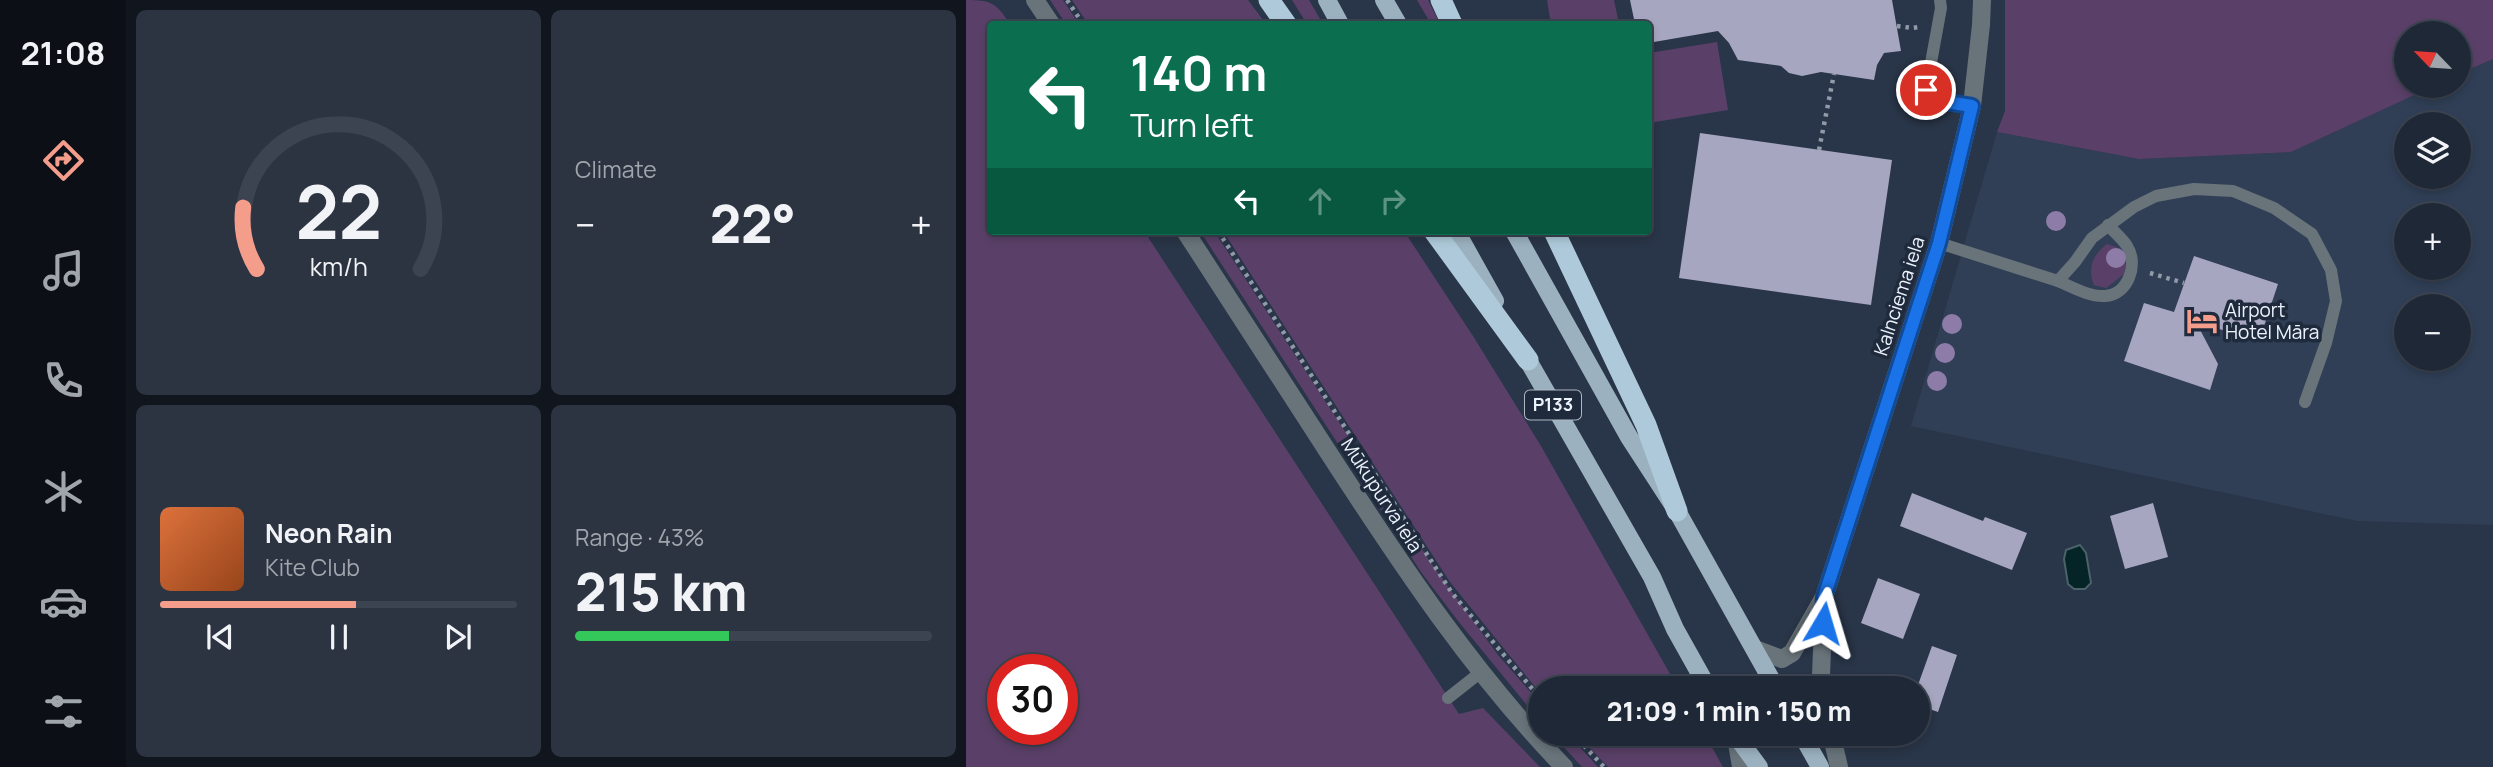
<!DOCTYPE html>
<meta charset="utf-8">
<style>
:root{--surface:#1f2836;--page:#2c3442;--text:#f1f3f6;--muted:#a1a6ad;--line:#3c4451;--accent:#f49d8b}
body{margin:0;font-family:Manrope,sans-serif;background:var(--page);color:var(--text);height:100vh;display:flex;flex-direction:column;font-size:26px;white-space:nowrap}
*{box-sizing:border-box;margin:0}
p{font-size:23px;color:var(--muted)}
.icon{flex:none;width:38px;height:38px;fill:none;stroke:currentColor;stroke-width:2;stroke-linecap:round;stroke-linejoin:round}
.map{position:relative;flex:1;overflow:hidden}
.side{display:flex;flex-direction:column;gap:10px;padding:10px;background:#11161e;width:840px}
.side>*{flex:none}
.top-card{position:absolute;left:21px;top:21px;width:665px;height:214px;border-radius:7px;box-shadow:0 4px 10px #0003,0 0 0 2px var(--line);background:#0b6e4f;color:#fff;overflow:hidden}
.needle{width:46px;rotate:295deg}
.controls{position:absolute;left:1428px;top:21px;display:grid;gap:14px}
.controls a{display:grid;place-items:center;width:77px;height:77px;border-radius:50%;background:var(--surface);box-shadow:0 4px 10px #0003,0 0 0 2px var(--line);font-size:35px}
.speed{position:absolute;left:21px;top:654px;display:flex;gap:14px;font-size:35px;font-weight:700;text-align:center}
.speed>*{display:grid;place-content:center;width:91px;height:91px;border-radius:50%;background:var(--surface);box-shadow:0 4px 10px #0003,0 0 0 2px var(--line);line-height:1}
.speed .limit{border:10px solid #d22;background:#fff;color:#111}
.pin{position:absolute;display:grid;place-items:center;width:60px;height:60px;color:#fff;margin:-30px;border:4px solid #fff;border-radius:50%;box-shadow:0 2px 7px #0007}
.me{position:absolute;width:77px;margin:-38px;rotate:7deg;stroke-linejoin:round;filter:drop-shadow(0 0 5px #0008)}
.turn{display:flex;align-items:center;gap:24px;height:147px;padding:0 28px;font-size:32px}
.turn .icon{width:91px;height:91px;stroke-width:2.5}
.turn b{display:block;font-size:49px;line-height:60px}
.lanes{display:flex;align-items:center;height:66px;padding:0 28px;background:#0003;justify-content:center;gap:35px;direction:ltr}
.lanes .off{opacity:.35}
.big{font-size:52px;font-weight:800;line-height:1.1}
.side .tile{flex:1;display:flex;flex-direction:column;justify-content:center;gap:10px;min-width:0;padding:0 24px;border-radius:10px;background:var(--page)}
.side .dial{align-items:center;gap:0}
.dial svg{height:182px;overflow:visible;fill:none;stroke:var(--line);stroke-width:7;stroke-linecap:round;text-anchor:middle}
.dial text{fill:var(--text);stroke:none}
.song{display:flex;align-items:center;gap:21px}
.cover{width:84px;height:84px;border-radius:10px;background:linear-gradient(135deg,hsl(20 70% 55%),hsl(20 70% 35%))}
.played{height:7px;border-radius:4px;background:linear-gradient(90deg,var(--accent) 55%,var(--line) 55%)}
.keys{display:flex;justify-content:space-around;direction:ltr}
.heat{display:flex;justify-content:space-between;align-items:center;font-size:38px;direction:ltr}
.charge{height:10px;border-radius:5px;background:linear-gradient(90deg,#34c759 43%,var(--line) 0)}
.side .tiles{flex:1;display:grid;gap:10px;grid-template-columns:repeat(2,1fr)}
.trip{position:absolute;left:562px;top:676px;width:402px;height:70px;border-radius:35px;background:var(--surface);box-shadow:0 4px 10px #0003,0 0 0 2px var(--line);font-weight:800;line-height:70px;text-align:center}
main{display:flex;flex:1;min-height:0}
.tab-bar{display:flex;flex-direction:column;width:126px;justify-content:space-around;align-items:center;background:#0c1016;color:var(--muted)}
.tab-bar .icon{width:49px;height:49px}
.tab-bar .selected{color:var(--accent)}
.tab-bar b{font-size:32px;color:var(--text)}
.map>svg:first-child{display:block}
.built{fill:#303f56;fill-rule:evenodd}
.green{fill:#5a4068;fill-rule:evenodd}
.water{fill:#042428;stroke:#4a6268;stroke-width:2}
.building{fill:#a7a6c0}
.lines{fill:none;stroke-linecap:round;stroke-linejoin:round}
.path{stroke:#919aa8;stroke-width:4.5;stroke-dasharray:3.5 5;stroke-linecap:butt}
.lane{stroke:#68737a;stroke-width:12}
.street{stroke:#68737a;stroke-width:18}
.primary{stroke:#9bb1bf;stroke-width:18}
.highway{stroke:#aecada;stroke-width:21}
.tree{fill:#8d7ca7}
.route-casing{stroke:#114b97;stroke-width:18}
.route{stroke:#1a73e8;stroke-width:12}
.labels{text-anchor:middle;stroke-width:7;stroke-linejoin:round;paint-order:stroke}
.shield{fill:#1f2b3d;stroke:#afb7c3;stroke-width:2}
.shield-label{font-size:18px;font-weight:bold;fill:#edf3fd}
.street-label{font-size:19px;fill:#edf3fd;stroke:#1f2b3d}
.poi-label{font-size:19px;fill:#edf3fd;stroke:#1f2b3d;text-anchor:start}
</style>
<main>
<nav class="tab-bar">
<b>21:08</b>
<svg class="icon selected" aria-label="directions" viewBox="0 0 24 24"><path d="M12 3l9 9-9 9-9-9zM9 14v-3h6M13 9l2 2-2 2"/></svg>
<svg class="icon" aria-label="music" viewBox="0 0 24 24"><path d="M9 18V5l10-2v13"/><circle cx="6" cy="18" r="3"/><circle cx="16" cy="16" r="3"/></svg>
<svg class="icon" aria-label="phone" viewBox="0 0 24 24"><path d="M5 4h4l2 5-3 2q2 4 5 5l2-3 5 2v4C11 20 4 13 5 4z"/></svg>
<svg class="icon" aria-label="climate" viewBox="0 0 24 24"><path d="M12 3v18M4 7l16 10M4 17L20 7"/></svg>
<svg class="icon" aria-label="car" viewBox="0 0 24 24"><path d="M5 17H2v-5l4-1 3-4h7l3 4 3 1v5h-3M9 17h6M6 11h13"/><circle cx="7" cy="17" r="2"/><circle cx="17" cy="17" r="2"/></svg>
<svg class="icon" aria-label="filters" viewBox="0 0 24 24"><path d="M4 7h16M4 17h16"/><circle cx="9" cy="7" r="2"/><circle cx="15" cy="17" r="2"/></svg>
</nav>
<section class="side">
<div class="tiles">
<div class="tile dial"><svg viewBox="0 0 100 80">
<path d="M14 69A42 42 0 1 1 86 69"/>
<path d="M14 69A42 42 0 0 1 8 42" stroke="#f49d8b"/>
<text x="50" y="56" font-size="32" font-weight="700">22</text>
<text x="50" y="72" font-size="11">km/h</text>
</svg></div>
<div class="tile"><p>Climate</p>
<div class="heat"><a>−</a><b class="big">22°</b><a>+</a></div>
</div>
<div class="tile">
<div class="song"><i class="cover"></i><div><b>Neon Rain</b><p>Kite Club</p></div></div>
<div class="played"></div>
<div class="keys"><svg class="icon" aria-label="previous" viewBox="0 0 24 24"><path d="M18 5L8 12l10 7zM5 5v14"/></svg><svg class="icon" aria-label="pause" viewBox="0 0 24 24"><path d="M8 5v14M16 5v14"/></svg><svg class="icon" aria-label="next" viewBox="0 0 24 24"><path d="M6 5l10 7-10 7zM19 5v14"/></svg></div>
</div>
<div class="tile"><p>Range · 43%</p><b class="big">215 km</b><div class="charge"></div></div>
</div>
</section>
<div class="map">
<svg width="1527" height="767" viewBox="0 0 1527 767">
<rect width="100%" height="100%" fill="#293548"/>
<path class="built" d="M1527,59V525L1391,521L945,426L1031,132L1173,159L1325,152L1468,86H1493V74ZM1440,124H1493V177H1440ZM1440,215H1493V268H1440ZM1440,306H1493V359H1440Z"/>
<g class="green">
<path d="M0,0C26,0 30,3 44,24H24V231H178L493,714L517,708L574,767H0ZM37,670H96V730H37Z"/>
<polygon points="84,0 97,0 113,24 100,24"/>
<polygon points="106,0 282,0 300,24 122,24"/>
<polygon points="326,0 343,0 357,24 341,24"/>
<polygon points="451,0 462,0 474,24 465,24"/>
<polygon points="581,0 648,0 653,24 585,24"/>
<polygon points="1039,0 1527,0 1527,59 1493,74 1493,33 1440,33 1440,86 1468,86 1325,152 1173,159 1031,132 1039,111"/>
<polygon points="751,42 762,110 683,123 683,53"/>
<polygon points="234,231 248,231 465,563 532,655 574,703 574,721 492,621 455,572"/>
<polygon points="257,231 438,231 507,336 575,446 712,688 574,688 574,693 484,582"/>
<path d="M1141,244C1159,248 1161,258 1158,274L1140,288L1128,285C1121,268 1127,255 1141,244Z"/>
<polygon points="585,733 601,733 632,767 616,767"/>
<polygon points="610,733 738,733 757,767 642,767"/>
</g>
<polygon class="water" points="1114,545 1120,553 1125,583 1119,589 1108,589 1102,584 1098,559 1100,550"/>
<g class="building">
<polygon points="664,0 926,0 935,51 918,53 911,65 908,80 855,72 836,76 823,73 815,66 772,60 763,43 752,31 682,43 682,24 669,24"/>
<polygon points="734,133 926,160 905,305 713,278"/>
<polygon points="1228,256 1312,284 1293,341 1230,322 1252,364 1244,390 1158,361 1178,303 1208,312"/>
<polygon points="946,493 1017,521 1019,517 1061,533 1046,570 934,526"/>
<polygon points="1187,503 1202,557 1159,569 1144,516"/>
<polygon points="912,578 954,594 937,639 895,623"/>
<polygon points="966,646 991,655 972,712 952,705 952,685"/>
</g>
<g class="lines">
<g class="path">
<polyline points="101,0 117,24"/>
<polyline points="931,26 946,28 954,27"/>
<polyline points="853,150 868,74"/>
<polyline points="252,231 486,593 574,698"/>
<polyline points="1184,273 1218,283"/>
<polyline points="606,733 638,767"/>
</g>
<g class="lane">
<polyline points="974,0 975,8 960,90 968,100 1006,106"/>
<polyline points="973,243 1092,281 1109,262 1126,238 1168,207 1190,196 1228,189 1267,191 1308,208 1346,234 1365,270 1370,301 1360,343 1339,402"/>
<path d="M1092,281C1106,287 1123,297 1139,296C1162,295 1173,264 1161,246C1156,238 1148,232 1142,225"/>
<polyline points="482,698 515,672"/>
</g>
<g class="street">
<polyline points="69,0 85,24"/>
<path d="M219,231C268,307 317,382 366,458C436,566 508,674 598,767"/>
<polyline points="789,649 816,659 826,653 858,597 973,243 1006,106 1015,25 1016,0"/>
<polyline points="857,688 855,675 858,601"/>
<polyline points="865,733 873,767"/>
<polyline points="770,737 775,767"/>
</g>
<g class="primary">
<polyline points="361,0 374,24"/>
<polyline points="418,0 432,24"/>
<polyline points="490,231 529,301"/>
<polyline points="548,231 663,437 711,511 810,688"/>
<polyline points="556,350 686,577 709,629 742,688"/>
<polyline points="768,733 793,767"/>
<polyline points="835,733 854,767"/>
</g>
<g class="highway">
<polyline points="303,0 320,24"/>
<polyline points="475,0 486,24"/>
<polyline points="468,231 562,360"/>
<polyline points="588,231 680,425 711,511"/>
</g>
</g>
<g class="tree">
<circle cx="1090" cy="221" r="10"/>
<circle cx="1150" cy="258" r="10"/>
<circle cx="986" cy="324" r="10"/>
<circle cx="979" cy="353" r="10"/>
<circle cx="971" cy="381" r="10"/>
</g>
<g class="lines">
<defs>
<polyline id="route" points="857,623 858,597 973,243 1006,106 968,100 960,90"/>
</defs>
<use href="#route" class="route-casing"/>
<use href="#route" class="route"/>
</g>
<defs>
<symbol id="hotel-bare" viewBox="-9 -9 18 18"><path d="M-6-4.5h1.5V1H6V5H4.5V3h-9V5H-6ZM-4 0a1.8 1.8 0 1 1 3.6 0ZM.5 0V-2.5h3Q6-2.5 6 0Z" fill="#f49d8b" stroke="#1f2b3d" stroke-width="2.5" paint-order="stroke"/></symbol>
</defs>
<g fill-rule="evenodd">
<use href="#hotel-bare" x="1214" y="299" width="44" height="44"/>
</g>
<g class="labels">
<rect class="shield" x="559" y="390.5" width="56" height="29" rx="5"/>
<g class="shield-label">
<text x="587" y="411">P133</text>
</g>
<g class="street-label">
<text transform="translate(933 296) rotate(-72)" y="7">Kalnciema iela</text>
<text transform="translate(416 495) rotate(57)" y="7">Mūkupurva iela</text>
</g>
<g class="poi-label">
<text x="1259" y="317">Airport<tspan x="1259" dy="22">Hotel Māra</tspan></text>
</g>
</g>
</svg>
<div class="controls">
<a><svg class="needle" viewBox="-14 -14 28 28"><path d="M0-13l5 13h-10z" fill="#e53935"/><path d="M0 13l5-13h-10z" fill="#a1a6ad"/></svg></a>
<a><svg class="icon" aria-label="layers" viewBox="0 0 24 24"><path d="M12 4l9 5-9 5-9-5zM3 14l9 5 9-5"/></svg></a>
<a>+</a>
<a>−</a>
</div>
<div class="speed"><div class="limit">30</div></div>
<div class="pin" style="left:960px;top:90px;background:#d93025"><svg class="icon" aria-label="arrive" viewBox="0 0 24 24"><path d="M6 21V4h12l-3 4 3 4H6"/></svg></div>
<svg class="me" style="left:857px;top:623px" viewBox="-20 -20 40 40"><path d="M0-17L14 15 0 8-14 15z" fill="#1a73e8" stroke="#fff" stroke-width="4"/></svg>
<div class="trip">21:09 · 1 min · 150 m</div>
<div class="top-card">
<div class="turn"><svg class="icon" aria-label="left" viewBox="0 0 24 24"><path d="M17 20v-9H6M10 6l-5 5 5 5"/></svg><div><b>140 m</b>Turn left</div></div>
<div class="lanes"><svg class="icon" aria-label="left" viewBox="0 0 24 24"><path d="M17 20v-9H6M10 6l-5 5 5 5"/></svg><svg class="icon off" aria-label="ahead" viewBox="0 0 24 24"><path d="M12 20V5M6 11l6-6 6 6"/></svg><svg class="icon off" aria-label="right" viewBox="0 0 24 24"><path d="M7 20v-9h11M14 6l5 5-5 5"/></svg></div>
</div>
</div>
</main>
